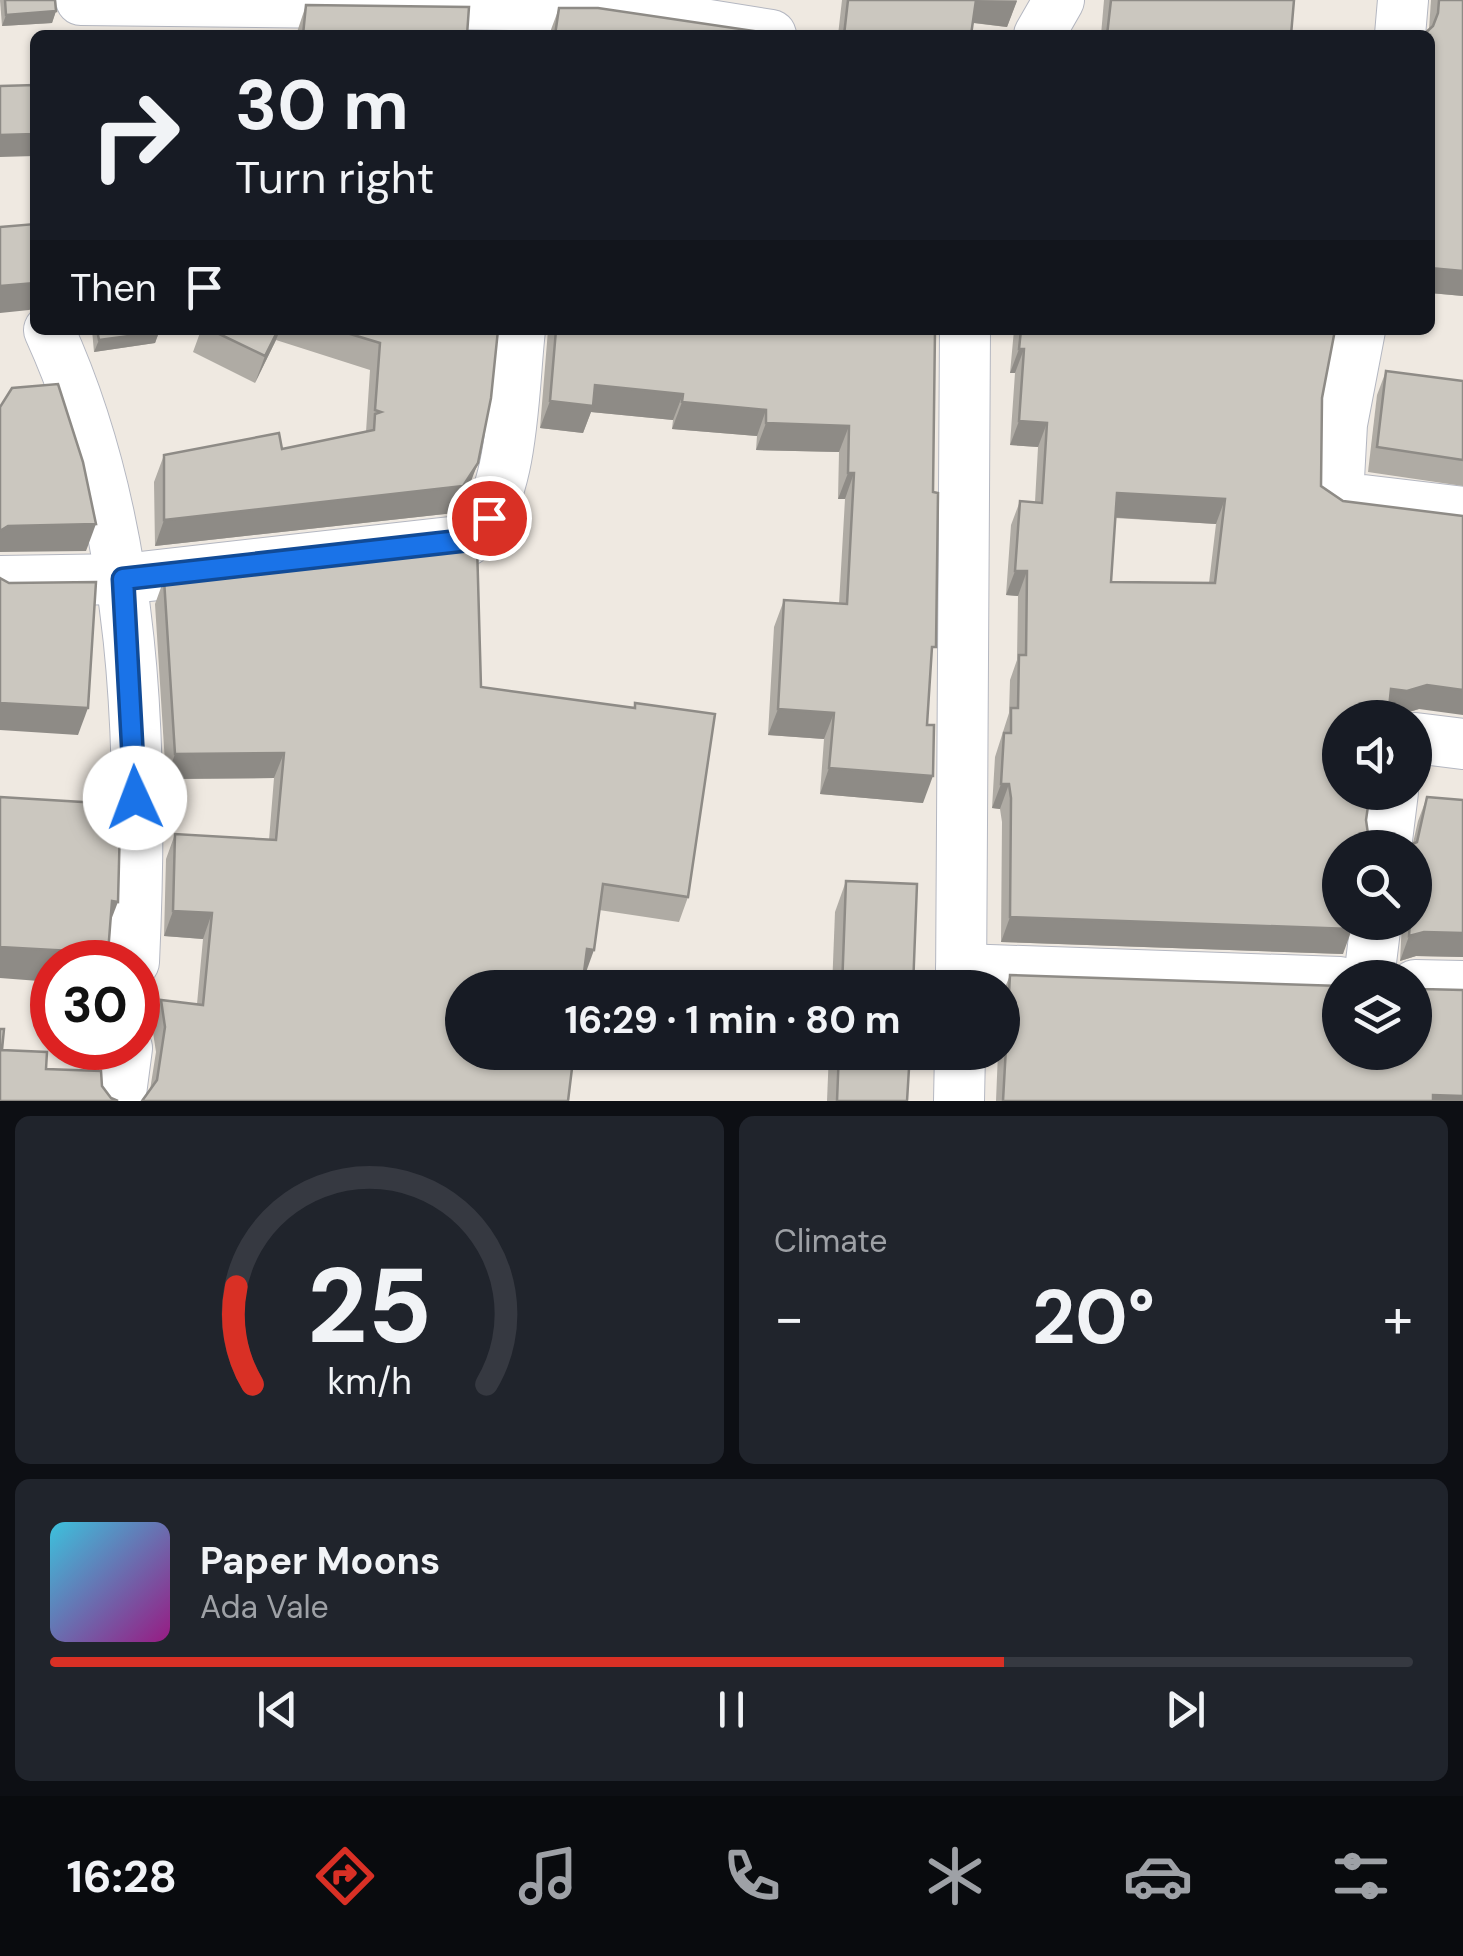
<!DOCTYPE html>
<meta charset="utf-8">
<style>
:root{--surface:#171b24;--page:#20242c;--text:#f1f3f6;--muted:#9ea1a6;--line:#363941;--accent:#d93025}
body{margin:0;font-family:"DM Sans",sans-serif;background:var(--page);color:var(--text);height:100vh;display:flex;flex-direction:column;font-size:38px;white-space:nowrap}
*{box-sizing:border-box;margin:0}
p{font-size:32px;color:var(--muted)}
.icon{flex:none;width:55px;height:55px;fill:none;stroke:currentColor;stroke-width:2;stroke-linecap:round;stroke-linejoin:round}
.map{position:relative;height:1101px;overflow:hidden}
.drawer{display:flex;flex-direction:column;gap:15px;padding:15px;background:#0d0f14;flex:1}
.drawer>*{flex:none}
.banner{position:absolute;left:30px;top:30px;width:1405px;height:305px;border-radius:15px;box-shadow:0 2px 8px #0004;background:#171b24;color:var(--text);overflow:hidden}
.fabs{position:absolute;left:1322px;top:700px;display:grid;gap:20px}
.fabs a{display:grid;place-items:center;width:110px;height:110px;border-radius:50%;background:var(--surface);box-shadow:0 2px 8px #0004;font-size:50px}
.speed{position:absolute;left:30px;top:940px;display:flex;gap:20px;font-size:50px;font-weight:700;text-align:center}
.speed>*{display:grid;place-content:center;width:130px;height:130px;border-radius:50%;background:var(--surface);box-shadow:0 2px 8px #0004;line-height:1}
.speed .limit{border:15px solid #d22;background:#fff;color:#111}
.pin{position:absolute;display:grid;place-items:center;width:85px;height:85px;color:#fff;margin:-42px;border:5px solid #fff;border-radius:50%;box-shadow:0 2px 10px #0007}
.me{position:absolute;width:110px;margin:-55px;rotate:358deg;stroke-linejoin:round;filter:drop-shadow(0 0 8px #0008)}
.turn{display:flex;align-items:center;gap:35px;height:210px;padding:0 40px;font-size:45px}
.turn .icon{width:130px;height:130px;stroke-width:2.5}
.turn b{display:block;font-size:70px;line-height:85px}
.then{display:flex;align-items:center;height:95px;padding:0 40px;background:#0003;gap:20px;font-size:38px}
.big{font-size:75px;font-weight:700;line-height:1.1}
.drawer .tile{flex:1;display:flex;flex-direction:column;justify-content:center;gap:15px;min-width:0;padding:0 35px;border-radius:15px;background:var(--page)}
.drawer .dial{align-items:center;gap:0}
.dial svg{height:260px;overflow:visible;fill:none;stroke:var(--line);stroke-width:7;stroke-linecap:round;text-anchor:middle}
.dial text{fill:var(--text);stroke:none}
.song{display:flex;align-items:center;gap:30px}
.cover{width:120px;height:120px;border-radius:15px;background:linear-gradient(135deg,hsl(190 70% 55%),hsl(310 70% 35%))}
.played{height:10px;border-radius:5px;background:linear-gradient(90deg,var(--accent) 70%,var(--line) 70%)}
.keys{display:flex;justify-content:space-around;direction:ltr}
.heat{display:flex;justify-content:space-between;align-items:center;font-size:55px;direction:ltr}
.drawer .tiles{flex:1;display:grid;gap:15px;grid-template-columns:1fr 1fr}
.tile:last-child{grid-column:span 2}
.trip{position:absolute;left:445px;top:970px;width:575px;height:100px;border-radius:50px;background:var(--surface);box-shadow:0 2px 8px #0004;font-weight:700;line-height:100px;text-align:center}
.menu{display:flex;height:160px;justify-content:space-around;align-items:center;background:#090b0e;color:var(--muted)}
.menu .icon{width:70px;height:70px}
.menu .on{color:var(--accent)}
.menu b{font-size:45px;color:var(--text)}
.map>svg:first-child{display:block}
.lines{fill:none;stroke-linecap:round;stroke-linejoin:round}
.minor-casing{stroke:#b4b7c1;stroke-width:52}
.minor{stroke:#fff;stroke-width:50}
.wall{fill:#afaba4;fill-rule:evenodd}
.shaded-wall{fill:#8e8b86}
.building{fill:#cbc7bf;stroke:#8e8b86;stroke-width:2.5;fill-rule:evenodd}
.route-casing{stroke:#114b97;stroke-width:25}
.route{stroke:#1a73e8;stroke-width:18}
</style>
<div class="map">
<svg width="1463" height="1101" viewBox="0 0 1463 1101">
<rect width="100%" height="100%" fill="#efe9e1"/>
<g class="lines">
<defs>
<g id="minor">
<polyline points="81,0 591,6 771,35"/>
<polyline points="1039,35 1059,0"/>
<polyline points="1400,35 1403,0"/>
<path d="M49,330C138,525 144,750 134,962"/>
<polyline points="1360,330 1342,424 1338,497 1463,512"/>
<path d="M0,581L123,579L468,540C515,503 513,388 520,330"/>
<polyline points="1415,738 1463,744"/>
<polyline points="1386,848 1393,792"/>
<polyline points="961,969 1340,982"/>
<polyline points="1369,978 1376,922"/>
<polyline points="1415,985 1463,986"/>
<polyline points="961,988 965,330"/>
<polyline points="120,1101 127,1048"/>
<polyline points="959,1101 960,1052"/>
</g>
</defs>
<use href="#minor" class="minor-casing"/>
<use href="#minor" class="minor"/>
</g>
<g class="wall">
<polygon points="0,0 55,0 56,11 52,23 2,26"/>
<polygon points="842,0 1017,0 1007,27 973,23 971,35 838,35"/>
<polygon points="1104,0 1294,0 1291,35 1101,35"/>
<polygon points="1431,0 1463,0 1463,296 1430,293 1429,29"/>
<polygon points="306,5 467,35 296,35"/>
<polygon points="559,8 781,35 549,35"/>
<polygon points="92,330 159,330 159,332 155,343 94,352"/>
<polygon points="201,330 498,330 468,489 454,513 155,546 154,482 164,455 282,449 366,432 370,370 276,340 255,383 193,352"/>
<polygon points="548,330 935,330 931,661 923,803 820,794 824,739 768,735 774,627 784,600 839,604 845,499 838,499 839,452 756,450 757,436 672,429 673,420 591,412 583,433 540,428"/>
<path d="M1014,330H1335L1322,398L1321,486L1419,709L1399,715L1387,714L1385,718H1340V848L1343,954L1001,942L1002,822L1000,809L992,808L995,757L1009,713L1010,680L1017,660L1018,596L1006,595L1011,525L1020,501L1035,502L1038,447L1010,445L1015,373H1010ZM1115,518L1216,524L1209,583L1111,582Z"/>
<polygon points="1386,371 1463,381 1463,486 1368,472 1377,395"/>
<polygon points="164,579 481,687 634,708 635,703 688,897 679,922 599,910 585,975 150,1090 156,1052 152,1026 161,1000 197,1004 203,939 164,936 166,859 175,834 269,840 274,778 166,779 155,604"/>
<polygon points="1427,797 1463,800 1463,957 1416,956 1400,961 1402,922 1415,922 1413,843 1418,821"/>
<polygon points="846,881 913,988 832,988 835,912"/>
<polygon points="1010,975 1422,989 1463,1101 996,1101 998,1052 1002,1052 1002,995"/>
<polygon points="829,1052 910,1052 907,1101 827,1101"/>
</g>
<g class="shaded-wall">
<polygon points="976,0 1017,1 1007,27 967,22"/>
<polygon points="56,11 52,23 2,26 6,15"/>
<polygon points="35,134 35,156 0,157 0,135"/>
<polygon points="1430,268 1463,271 1463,296 1430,293"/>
<polygon points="35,283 35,308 29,310 0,313 0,286"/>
<polygon points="278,330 280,330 276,340 255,383 265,356"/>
<polygon points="159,332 155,343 94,352 99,340"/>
<polygon points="1019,349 1024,349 1015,373 1010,373"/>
<polygon points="595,385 683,394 673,420 591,412 583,433 540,428 550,401"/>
<polygon points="682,402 766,410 757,436 672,429"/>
<polygon points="1019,421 1047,423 1038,447 1010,445"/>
<polygon points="766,423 849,426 839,452 756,450"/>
<polygon points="478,463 468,489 454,513 155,546 164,520"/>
<polygon points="848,473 854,473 845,499 838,499"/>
<polygon points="1117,493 1225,499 1216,524 1108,517"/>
<polygon points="96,524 86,551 0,552 0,531 8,526"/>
<polygon points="1015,571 1027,571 1018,596 1006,595"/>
<polygon points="1427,685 1463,690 1463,715 1419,709 1399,715 1387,714 1385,718 1379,718 1391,689"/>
<polygon points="0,703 88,708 78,735 0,730"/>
<polygon points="778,709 834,713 824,739 768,735"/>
<polygon points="284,753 274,778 166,779 175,754"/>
<polygon points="829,768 933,776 923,803 820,794"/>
<polygon points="1001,784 1009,784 1000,809 992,808"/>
<polygon points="112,901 118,902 106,933"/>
<polygon points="173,911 212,913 203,939 164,936"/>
<polygon points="1010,917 1352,929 1343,954 1001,942"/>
<polygon points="1424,932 1463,933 1463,957 1416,956 1400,961 1409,936"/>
<polygon points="0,947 108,953 105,962 52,962 52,982 0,978"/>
<polygon points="587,949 594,950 585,975 578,974"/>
<polygon points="1433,1095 1463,1096 1463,1101 1431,1101"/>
</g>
<g class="building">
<polygon points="5,0 55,0 56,11 6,15"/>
<polygon points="848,0 976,0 971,35 844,35"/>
<polygon points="1111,0 1294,0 1291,35 1107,35"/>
<polygon points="1439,0 1463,0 1463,271 1430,268 1430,35 1423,35 1433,26 1438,13"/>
<polygon points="306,5 469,7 467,35 303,35"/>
<polygon points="559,8 598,8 781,35 555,35"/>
<polygon points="35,85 35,134 0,135 0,86"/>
<polygon points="35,224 35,283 0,286 0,227"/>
<polygon points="97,330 159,330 159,332 99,340"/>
<polygon points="211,330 278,330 265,356"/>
<polygon points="337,330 498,330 491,398 478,463 463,486 164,520 164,455 279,433 282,449 374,430 375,414 381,412 375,410 380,343"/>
<polygon points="556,330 935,330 933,492 938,493 936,647 932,647 927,725 934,725 933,776 829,768 834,713 778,709 784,600 847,604 854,473 848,473 849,426 766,423 766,410 682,402 683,394 595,385 593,406 550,401"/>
<path d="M1021,330H1335L1322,398L1321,486L1343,501L1463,516V690L1427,685L1407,691L1391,689L1389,708H1383L1382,718H1340V792H1370L1366,820L1368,834L1377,846L1381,848H1340V922H1353L1352,929L1010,917L1011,798L1009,784H1001L1004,733H1011V708H1018L1019,655H1026L1027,571H1015L1020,501L1042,503L1047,423L1019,421L1024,349H1019ZM1117,493L1225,499L1215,583L1111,582Z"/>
<polygon points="1386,371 1463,381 1463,460 1377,447"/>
<polygon points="58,384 83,462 96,524 8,526 0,531 0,407 12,388"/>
<polygon points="477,544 481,687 635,708 635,703 715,714 688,897 603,884 594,950 587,949 582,988 462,988 462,1052 574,1052 568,1101 142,1101 157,1080 165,1027 161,1000 203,1005 212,913 173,911 175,834 276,840 284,753 175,754 164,579"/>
<polygon points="0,578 9,583 96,582 88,708 0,703"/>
<polygon points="0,797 115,804 113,824 120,824 118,902 112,901 108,953 0,947"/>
<polygon points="1427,797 1463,800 1463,933 1424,932 1409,936 1410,922 1415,922 1415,848 1403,848 1417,842"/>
<polygon points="846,881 917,884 913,988 842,988"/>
<polygon points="1010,975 1340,986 1340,1052 1415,1052 1415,987 1422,989 1463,990 1463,1096 1433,1095 1433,1101 1003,1101"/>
<polygon points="0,1029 4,1029 2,1050 47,1052 46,1069 101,1071 102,1086 111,1098 118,1101 0,1101"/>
<polygon points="839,1052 910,1052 907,1101 837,1101"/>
</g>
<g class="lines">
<defs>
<polyline id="route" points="135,798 123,579 468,540 489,518"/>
</defs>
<use href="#route" class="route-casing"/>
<use href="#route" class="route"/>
</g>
</svg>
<div class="fabs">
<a><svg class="icon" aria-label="sound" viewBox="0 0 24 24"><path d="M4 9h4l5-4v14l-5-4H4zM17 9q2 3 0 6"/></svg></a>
<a><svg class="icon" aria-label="search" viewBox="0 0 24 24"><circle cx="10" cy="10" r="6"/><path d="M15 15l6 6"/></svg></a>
<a><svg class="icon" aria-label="layers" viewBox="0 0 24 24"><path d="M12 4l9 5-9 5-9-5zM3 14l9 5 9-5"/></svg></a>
</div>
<div class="speed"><div class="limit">30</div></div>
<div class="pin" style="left:489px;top:518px;background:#d93025"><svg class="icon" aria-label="arrive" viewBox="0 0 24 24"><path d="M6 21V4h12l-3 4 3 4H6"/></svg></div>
<svg class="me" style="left:135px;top:798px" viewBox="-20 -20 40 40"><circle r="19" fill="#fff"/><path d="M0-13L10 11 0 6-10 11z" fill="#1a73e8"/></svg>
<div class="trip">16:29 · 1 min · 80 m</div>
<div class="banner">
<div class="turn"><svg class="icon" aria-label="right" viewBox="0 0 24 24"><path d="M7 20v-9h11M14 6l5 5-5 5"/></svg><div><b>30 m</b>Turn right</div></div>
<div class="then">Then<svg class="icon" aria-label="arrive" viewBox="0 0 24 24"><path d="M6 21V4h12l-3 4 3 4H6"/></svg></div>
</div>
</div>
<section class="drawer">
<div class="tiles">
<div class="tile dial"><svg viewBox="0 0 100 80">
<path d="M14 69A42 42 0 1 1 86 69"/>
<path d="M14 69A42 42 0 0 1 9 39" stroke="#d93025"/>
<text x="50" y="56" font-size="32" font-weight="700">25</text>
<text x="50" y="72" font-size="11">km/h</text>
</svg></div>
<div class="tile"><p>Climate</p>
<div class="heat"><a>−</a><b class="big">20°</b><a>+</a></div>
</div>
<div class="tile">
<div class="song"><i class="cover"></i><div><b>Paper Moons</b><p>Ada Vale</p></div></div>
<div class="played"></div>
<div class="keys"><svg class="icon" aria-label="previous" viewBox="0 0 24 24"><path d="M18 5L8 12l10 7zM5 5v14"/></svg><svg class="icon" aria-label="pause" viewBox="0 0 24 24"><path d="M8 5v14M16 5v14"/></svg><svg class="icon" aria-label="next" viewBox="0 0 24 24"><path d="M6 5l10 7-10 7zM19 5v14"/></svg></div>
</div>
</div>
</section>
<nav class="menu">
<b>16:28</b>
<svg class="icon on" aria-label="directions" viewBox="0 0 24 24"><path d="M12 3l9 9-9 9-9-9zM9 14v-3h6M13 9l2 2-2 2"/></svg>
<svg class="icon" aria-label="music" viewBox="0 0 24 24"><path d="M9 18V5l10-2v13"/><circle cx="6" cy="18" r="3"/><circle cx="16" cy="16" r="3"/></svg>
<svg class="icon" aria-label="phone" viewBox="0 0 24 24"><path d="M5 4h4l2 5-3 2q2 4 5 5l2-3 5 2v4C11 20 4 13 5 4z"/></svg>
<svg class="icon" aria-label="climate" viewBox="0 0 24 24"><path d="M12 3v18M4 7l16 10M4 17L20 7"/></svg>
<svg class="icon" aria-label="car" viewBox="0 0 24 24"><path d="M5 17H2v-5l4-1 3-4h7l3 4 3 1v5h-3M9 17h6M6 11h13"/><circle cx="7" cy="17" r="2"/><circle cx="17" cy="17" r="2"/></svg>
<svg class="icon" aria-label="filters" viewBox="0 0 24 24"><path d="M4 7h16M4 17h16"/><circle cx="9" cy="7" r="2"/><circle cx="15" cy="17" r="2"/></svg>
</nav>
